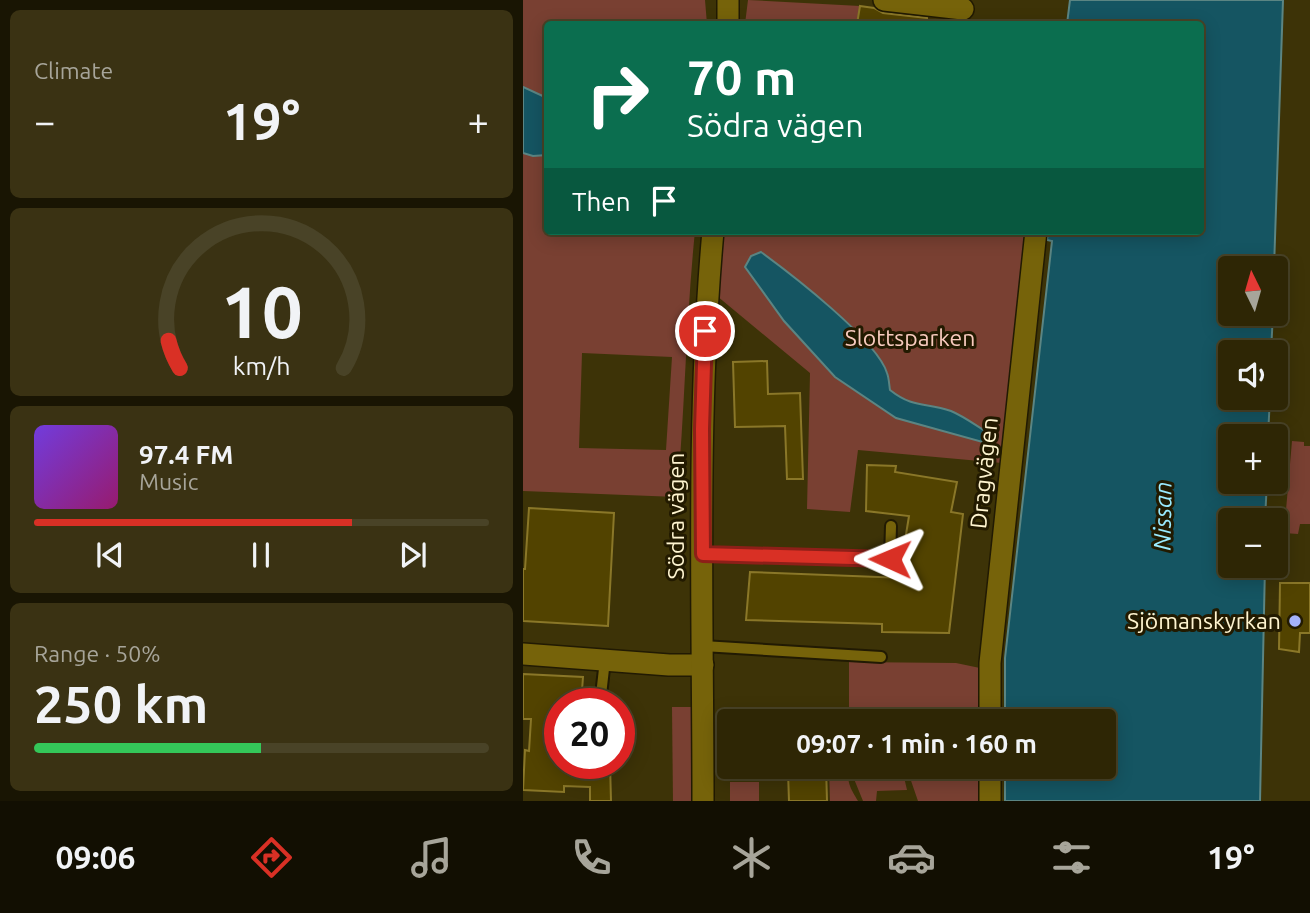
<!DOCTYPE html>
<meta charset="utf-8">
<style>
:root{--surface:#2e2605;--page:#3a3213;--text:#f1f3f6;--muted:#a7a59a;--line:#494327;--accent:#d93025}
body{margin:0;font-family:Ubuntu,sans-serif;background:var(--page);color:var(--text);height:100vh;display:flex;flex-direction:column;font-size:26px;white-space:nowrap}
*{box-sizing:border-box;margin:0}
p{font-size:23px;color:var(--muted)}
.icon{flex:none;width:38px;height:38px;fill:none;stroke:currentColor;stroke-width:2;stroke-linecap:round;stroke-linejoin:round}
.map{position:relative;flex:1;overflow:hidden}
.sheet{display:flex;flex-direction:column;gap:10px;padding:10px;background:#191503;width:523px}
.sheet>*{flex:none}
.guide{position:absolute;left:21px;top:21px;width:660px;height:214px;border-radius:7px;box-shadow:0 4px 18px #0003,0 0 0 2px var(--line);background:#0b6e4f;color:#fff;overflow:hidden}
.needle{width:46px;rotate:355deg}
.controls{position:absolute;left:695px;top:256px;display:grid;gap:14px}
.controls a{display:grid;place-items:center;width:70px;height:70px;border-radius:7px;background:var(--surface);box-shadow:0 4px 18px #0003,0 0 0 2px var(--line);font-size:35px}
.speed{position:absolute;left:21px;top:688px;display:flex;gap:14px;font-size:35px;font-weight:700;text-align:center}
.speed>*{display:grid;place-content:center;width:91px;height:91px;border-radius:50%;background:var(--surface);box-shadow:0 4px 18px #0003,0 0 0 2px var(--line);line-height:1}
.speed .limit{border:10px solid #d22;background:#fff;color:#111}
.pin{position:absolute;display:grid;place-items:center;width:60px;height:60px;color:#fff;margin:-30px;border:4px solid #fff;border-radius:50%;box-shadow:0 2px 7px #0007}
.me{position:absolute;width:77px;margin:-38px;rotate:271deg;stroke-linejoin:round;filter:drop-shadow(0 0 5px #0008)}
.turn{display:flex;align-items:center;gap:24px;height:147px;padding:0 28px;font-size:32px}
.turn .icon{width:91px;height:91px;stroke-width:2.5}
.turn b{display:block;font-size:49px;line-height:60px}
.then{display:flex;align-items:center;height:66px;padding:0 28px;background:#0003;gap:14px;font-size:26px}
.big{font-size:52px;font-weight:600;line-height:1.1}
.sheet .card{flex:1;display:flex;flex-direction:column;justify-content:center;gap:10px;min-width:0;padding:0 24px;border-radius:10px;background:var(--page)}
.sheet .dial{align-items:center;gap:0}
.dial svg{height:182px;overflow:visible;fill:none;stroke:var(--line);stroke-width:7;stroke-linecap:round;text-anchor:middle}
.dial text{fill:var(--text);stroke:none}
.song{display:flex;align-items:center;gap:21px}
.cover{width:84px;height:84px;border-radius:10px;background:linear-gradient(135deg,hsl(260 70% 55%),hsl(320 70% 35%))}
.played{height:7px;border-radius:4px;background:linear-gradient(90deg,var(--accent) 70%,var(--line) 70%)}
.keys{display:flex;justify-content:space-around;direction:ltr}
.heat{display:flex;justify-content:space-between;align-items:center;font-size:38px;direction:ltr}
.charge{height:10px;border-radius:5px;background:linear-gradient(90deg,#34c759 50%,var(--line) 0)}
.trip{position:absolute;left:194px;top:709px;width:399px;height:70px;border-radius:7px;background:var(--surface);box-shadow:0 4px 18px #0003,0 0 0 2px var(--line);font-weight:600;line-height:70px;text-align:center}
.tab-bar{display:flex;height:112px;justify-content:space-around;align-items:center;background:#120f02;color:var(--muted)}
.tab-bar .icon{width:49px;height:49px}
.tab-bar .on{color:var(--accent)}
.tab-bar b{font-size:32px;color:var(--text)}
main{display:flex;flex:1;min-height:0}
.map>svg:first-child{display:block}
.green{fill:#794032;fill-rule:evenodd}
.water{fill:#155562;stroke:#5b8583;stroke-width:2}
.building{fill:#524300;stroke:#8a7728;stroke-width:2}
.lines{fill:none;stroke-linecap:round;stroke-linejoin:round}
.service-casing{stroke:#211a03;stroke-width:14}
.minor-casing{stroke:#211a03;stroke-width:24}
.tertiary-casing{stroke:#211a03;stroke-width:24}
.service{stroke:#76630a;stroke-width:10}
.minor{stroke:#76630a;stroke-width:21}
.tertiary{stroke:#76630a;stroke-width:21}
.route-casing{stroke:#8d1f18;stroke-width:18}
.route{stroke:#d93025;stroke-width:12}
.poi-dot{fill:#a4b2fc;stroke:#221a00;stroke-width:2.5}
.labels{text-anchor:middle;stroke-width:6;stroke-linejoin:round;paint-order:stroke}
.park-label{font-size:23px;fill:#f9cbbe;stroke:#221a00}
.street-label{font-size:23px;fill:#fff5d0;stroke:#221a00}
.poi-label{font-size:23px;fill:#fff5d0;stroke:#221a00;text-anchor:end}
.water-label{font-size:24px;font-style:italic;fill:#9aebff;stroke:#221a00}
</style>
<main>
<section class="sheet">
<div class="card"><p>Climate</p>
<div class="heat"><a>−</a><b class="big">19°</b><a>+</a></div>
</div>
<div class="card dial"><svg viewBox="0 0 100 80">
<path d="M14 69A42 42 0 1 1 86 69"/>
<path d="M14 69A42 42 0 0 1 9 57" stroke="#d93025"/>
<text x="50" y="56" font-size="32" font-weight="700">10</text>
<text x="50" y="72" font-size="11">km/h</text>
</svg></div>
<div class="card">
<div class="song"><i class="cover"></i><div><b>97.4 FM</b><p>Music</p></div></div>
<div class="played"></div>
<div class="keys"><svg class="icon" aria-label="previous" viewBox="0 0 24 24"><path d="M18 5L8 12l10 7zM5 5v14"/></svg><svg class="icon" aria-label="pause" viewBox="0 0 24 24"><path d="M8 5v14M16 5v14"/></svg><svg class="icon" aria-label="next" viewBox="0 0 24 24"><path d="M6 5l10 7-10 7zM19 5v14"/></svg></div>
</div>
<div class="card"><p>Range · 50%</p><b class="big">250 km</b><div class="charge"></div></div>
</section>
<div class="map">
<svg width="787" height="801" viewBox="0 0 787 801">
<rect width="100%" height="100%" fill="#3d3307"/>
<g class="green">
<polygon points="0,0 182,0 184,24 24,24 24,98 0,87"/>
<polygon points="225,0 337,6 334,24 222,24"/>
<path d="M0,153L10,156L24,155V231H172C163,319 162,408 154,497L0,491ZM59,353L149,357L143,450L56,448Z"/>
<polygon points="201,231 509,231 479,463 335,450 327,512 284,509 287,373 194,296"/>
<polygon points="769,441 781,442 781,446 787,446 787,524 777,524 775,534 761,533"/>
<polygon points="326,662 433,663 457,668 461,721 326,721"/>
<polygon points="149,707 171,707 172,801 150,801"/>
<path d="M306,767H329C321,779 328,789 335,801H307Z"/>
<polygon points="334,767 365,770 381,777 384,790 354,791 353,801 340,801 329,774"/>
<polygon points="365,767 460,767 460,801 395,801 385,772"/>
<rect x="207" y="782" width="29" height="19"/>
</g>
<g class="water">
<polygon points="547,0 760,0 751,268 707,268 707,313 750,313 748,352 707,352 707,397 747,397 745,436 707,436 707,481 744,481 742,520 707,520 707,565 742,565 737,801 482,801 482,767 581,766 581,721 482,721 482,658 529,241 524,240 525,231 677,231 677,24 544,24"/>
<polygon points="0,87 24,98 24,155 10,156 0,153"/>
<path d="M238,252C268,274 354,340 364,373C366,378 366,384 367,390C391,409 403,402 428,411C440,416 451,424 462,431L463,443L373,418L312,377L261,321L222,267L228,256Z"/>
</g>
<g class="building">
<polygon points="337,6 351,8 360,13 404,18 404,24 334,24"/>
<polygon points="244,361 245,394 277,393 280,479 264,479 262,426 212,427 210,362"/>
<polygon points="344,465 373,466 372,472 434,482 428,512 440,514 426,633 359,632 359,624 223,620 227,572 381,578 379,559 386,516 343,511"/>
<polygon points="6,508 91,513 85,626 0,621 0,569 2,569"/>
<polygon points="757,583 787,583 787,633 777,633 776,652 756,649"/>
<polygon points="0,674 60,677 58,704 37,704 37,763 87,763 88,801 67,801 67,787 41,786 41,792 0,790 2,750 6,751 8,719 0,719"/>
<polygon points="273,766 303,766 304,801 266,801 265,772 273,771"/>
</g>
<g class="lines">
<defs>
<g id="service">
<polyline points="180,554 367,559 368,526"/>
<polyline points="180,646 358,657"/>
<polyline points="77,704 82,660"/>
</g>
<g id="minor">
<polyline points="361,0 440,9"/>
<polyline points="0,654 146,665 180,665"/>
<polyline points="467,721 467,663 513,231"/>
<polyline points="467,801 467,766"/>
</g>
<g id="tertiary">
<polyline points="205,0 205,24"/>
<path d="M180,801C180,611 173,420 190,231"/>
</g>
</defs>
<use href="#service" class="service-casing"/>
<use href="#minor" class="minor-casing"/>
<use href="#tertiary" class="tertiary-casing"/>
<use href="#service" class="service"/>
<use href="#minor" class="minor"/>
<use href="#tertiary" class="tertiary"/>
</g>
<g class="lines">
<defs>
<polyline id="route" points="182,331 179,429 180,554 367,559"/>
</defs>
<use href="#route" class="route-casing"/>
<use href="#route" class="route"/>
</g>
<circle class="poi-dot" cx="772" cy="621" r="7"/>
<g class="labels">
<g class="park-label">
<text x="387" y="346">Slottsparken</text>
</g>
<g class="street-label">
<text transform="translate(461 473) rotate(-84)" y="8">Dragvägen</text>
<text transform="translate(153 516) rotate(-90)" y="8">Södra vägen</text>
</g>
<g class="poi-label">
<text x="758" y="629">Sjömanskyrkan</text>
</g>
<g class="water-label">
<text transform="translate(640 516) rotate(-89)" y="8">Nissan</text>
</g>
</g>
</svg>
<div class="controls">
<a><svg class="needle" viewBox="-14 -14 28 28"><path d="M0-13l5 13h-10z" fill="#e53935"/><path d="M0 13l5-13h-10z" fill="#a7a59a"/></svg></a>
<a><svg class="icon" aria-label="sound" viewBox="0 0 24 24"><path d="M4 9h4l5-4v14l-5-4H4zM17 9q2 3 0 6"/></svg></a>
<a>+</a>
<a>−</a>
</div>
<div class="speed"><div class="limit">20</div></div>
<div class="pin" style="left:182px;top:331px;background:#d93025"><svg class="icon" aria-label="arrive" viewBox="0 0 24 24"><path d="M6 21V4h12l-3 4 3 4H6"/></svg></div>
<svg class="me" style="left:367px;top:559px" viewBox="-20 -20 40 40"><path d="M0-17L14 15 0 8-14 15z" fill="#d93025" stroke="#fff" stroke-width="4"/></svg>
<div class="trip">09:07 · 1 min · 160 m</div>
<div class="guide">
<div class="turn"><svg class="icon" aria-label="right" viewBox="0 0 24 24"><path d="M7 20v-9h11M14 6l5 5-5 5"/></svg><div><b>70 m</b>Södra vägen</div></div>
<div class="then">Then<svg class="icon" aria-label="arrive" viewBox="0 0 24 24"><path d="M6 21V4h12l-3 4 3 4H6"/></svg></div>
</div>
</div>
</main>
<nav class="tab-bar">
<b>09:06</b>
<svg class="icon on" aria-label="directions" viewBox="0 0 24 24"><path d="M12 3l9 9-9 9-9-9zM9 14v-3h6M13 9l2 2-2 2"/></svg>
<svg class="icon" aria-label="music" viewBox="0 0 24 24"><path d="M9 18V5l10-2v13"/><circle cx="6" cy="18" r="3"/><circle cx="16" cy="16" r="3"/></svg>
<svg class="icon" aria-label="phone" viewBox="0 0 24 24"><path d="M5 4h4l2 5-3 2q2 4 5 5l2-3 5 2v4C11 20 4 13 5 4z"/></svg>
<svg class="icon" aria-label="climate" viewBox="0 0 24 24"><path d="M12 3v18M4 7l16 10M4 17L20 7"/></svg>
<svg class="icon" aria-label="car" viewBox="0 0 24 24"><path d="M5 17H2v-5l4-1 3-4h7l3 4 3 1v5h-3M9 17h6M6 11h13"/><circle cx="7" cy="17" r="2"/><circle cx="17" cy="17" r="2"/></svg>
<svg class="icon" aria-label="filters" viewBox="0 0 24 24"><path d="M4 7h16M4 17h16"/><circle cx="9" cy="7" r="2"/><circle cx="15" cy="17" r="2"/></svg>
<b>19°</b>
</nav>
